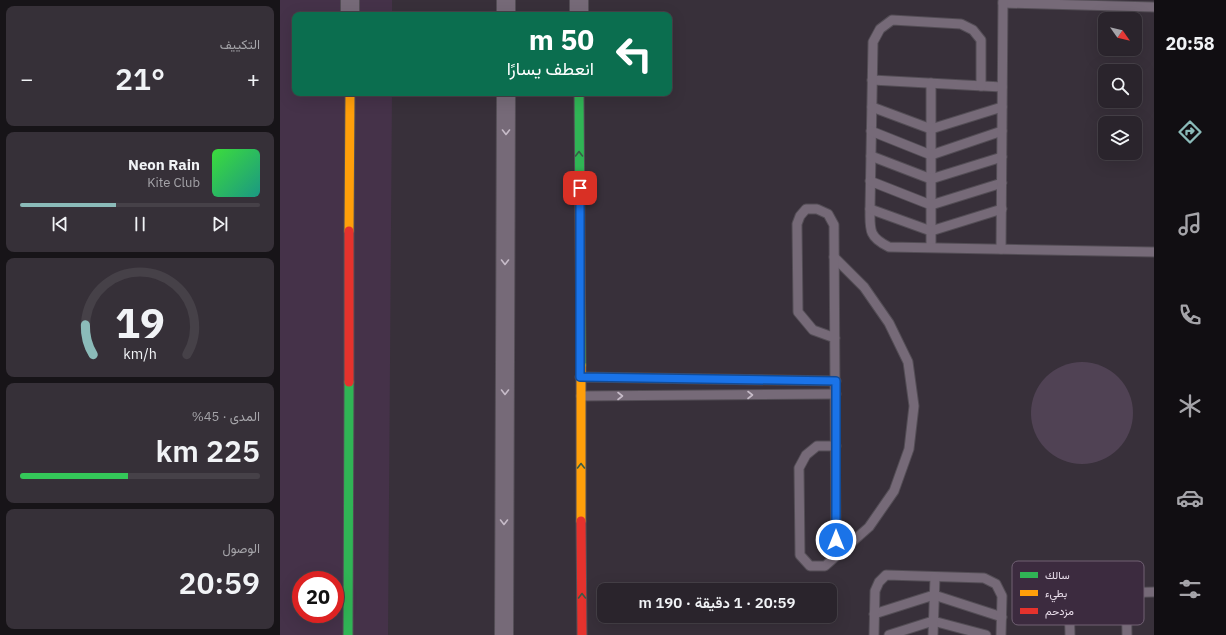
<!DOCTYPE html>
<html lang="ar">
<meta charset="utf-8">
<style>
:root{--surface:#2a242c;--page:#363038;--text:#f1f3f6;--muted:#a5a4a9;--line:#464148;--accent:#8bbbb9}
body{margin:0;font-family:"IBM Plex Sans",Vazirmatn,sans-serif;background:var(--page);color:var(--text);direction:rtl;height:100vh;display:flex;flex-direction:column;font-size:15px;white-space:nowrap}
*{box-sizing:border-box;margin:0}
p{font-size:13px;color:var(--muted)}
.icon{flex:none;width:22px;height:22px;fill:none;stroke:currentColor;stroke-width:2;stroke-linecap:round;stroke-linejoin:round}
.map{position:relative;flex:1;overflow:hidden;direction:ltr}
.side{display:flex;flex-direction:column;gap:6px;padding:6px;background:#171418;width:280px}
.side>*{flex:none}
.hud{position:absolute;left:12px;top:12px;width:380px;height:84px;border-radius:8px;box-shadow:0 4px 16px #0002,0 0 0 1px var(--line);direction:rtl;background:#0b6e4f;color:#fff;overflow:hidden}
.needle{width:26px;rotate:124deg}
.controls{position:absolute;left:818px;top:12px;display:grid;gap:8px}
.controls a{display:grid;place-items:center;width:44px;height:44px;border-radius:8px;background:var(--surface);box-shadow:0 4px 16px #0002,0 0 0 1px var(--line);font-size:20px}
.speed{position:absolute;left:12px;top:571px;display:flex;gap:8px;font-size:20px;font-weight:700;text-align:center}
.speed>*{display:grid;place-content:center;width:52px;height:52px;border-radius:50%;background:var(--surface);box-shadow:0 4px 16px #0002,0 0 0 1px var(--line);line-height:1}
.speed .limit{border:6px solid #d22;background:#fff;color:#111}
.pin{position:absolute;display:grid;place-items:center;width:34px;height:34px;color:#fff;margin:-17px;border-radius:8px;box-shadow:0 2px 6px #0006}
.me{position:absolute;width:44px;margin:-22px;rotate:0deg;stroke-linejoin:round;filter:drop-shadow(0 0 3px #0008)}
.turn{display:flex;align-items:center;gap:14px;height:84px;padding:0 12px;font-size:18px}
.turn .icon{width:52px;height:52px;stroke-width:2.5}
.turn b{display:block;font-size:28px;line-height:34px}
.big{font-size:30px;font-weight:600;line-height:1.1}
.side .widget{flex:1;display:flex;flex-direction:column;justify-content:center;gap:6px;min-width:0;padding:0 14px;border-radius:8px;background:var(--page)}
.side .dial{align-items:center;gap:0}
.dial svg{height:104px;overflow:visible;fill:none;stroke:var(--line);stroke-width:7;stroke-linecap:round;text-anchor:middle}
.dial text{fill:var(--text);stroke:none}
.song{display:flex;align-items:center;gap:12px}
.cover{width:48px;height:48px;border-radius:6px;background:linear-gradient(135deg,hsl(120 70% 55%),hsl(170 70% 35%))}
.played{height:4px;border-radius:2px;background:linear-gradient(90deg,var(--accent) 40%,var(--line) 40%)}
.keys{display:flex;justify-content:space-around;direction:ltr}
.heat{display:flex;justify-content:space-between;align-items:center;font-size:22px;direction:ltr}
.charge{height:6px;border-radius:3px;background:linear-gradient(90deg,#34c759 45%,var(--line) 0)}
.trip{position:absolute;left:317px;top:583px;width:240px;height:40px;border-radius:8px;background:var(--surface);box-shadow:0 4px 16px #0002,0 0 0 1px var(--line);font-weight:600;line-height:40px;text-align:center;direction:rtl}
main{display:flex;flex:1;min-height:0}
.dock{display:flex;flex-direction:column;width:72px;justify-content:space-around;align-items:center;background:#110e12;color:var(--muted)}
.dock .icon{width:28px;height:28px}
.dock .active{color:var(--accent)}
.dock b{font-size:18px;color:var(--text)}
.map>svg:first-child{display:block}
.built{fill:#453249;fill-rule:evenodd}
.building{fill:#504254}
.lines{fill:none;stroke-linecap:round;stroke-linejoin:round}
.lane-casing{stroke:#534d55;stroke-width:11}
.street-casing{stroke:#534d55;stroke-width:20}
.fast-casing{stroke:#534d55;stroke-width:11}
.slow-casing{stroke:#534d55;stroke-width:11}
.jam-casing{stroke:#534d55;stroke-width:11}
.lane{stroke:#766a78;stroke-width:9}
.street{stroke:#766a78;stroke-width:18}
.fast{stroke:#30b455;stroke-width:9}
.slow{stroke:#ff9f0a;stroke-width:9}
.jam{stroke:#e5322d;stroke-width:9}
.oneway{stroke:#c6bbc8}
.oneway2{stroke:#385b47}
.route-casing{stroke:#114b97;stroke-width:10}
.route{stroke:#1a73e8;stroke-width:7}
.key{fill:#3c2b3f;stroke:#706173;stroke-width:1}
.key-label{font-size:11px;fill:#e9deeb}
</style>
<main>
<nav class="dock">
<b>20:58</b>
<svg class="icon active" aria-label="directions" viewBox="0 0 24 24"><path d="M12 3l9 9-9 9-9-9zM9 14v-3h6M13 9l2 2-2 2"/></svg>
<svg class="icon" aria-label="music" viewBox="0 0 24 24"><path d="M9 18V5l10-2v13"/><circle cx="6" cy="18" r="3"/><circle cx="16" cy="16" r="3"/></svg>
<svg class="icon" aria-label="phone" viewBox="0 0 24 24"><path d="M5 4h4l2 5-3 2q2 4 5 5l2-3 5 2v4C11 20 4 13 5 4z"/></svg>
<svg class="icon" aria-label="climate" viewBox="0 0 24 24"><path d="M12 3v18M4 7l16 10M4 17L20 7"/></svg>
<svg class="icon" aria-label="car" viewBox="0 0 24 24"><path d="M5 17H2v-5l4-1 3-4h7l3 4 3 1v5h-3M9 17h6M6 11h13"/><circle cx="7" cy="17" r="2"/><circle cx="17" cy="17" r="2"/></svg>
<svg class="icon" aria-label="filters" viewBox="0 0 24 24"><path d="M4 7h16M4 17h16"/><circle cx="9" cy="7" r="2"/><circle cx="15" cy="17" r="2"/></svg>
</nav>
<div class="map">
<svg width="874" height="635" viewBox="0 0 874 635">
<rect width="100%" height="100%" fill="#38303a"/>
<path class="built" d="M0,0H112V15H15V93H112L108,635H0ZM21,580H55V614H21Z"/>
<circle class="building" cx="802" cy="413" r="51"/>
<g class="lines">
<defs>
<g id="lane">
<polyline points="723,3 874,7"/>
<polyline points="592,80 722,87"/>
<polyline points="651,83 651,247"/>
<path d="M701,86V40L693,30L681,24L612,20L600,29L593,42L590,209C590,229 588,237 609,247L874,252"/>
<polyline points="592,107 651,129 722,107"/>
<polyline points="591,131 651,155 722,131"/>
<polyline points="591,156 651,179 722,157"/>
<polyline points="590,181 651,205 722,183"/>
<polyline points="590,209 651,231 722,209"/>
<polyline points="721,249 723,0"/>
<polyline points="554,257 584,287 609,323 628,362 634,406 629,449 614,491 589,527 545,566 530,566 520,555 519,468 526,455 537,446 556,446"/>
<polyline points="555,338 533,330 518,312 517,224 520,216 526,209 537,209 548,214 554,225 556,556"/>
<polyline points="300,377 556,381"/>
<polyline points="301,396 556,394"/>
<polyline points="836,593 874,592"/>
<polyline points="594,614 654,595 722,617"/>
<polyline points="594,635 595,591 599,582 606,575 704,578 716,584 722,596 721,635"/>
<polyline points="609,635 653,621 706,635"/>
<polyline points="653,635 655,577"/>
<path d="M790,635C790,620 786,602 801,594C848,592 846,587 847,635"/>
</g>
<g id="street">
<polyline points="299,0 299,15"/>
<polyline points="70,15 70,0"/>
<polyline points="226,15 226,0"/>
<polyline points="224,635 226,93"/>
</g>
<g id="fast">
<polyline points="299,93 301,365"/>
<polyline points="68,635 69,382"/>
</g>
<g id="slow">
<polyline points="69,231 70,93"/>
<polyline points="301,365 301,521"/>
</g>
<g id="jam">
<polyline points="69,382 69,231"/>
<polyline points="301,521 302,635"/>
</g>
</defs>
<use href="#lane" class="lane-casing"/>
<use href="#street" class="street-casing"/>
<use href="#fast" class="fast-casing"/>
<use href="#slow" class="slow-casing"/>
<use href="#jam" class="jam-casing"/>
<use href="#lane" class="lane"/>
<use href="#street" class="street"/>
<use href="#fast" class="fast"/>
<use href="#slow" class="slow"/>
<use href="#jam" class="jam"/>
</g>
<defs><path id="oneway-chevron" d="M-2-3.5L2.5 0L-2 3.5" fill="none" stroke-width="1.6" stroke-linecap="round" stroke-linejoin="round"/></defs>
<g class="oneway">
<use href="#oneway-chevron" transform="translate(226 132) rotate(90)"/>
<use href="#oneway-chevron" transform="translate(225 262) rotate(90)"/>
<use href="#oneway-chevron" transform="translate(225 392) rotate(90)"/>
<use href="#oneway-chevron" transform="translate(470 395)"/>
<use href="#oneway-chevron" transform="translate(340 396)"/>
<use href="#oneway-chevron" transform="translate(224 522) rotate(90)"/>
</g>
<g class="oneway2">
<use href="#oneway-chevron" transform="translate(299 154) rotate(-90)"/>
<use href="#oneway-chevron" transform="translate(301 466) rotate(-90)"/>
<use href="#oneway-chevron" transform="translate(302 596) rotate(-90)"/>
</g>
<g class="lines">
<defs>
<polyline id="route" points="300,188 300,377 556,381 556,540"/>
</defs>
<use href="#route" class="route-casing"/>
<use href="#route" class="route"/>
</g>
<rect x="732" y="561" width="132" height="64" rx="6" class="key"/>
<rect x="740" y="572" width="18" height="6" fill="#30b455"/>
<rect x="740" y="590" width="18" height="6" fill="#ff9f0a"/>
<rect x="740" y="608" width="18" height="6" fill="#e5322d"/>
<g class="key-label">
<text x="765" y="579">سالك</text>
<text x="765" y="597">بطيء</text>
<text x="765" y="615">مزدحم</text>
</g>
</svg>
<div class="controls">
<a><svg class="needle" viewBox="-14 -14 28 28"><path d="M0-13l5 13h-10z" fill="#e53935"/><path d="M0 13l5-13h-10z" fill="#a5a4a9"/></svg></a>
<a><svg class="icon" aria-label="search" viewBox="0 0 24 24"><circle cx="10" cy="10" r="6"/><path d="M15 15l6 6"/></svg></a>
<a><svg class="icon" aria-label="layers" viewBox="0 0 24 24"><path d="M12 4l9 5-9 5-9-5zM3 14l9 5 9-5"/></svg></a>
</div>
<div class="speed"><div class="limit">20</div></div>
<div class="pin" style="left:300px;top:188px;background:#d93025"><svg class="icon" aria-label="arrive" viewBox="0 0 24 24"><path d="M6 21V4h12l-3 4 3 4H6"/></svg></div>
<svg class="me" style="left:556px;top:540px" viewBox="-20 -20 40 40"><circle r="17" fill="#1a73e8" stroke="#fff" stroke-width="3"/><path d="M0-11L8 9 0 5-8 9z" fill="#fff"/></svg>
<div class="trip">20:59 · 1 دقيقة · 190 m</div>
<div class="hud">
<div class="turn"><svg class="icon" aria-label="left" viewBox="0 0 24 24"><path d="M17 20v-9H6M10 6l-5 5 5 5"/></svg><div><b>50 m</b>انعطف يسارًا</div></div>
</div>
</div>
<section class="side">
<div class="widget"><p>التكييف</p>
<div class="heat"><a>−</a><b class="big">21°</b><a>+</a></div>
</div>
<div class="widget">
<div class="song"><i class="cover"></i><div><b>Neon Rain</b><p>Kite Club</p></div></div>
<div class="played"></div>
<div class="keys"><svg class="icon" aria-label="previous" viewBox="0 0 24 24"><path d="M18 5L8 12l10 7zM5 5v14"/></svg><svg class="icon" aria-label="pause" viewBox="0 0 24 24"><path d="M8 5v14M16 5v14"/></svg><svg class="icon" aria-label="next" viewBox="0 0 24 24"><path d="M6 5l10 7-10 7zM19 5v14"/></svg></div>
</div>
<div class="widget dial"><svg viewBox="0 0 100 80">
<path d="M14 69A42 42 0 1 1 86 69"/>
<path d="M14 69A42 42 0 0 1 8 46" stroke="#8bbbb9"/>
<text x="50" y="56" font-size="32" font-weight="700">19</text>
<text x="50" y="72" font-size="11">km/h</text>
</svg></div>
<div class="widget"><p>المدى · 45%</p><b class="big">225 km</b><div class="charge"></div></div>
<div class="widget"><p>الوصول</p><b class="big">20:59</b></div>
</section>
</main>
